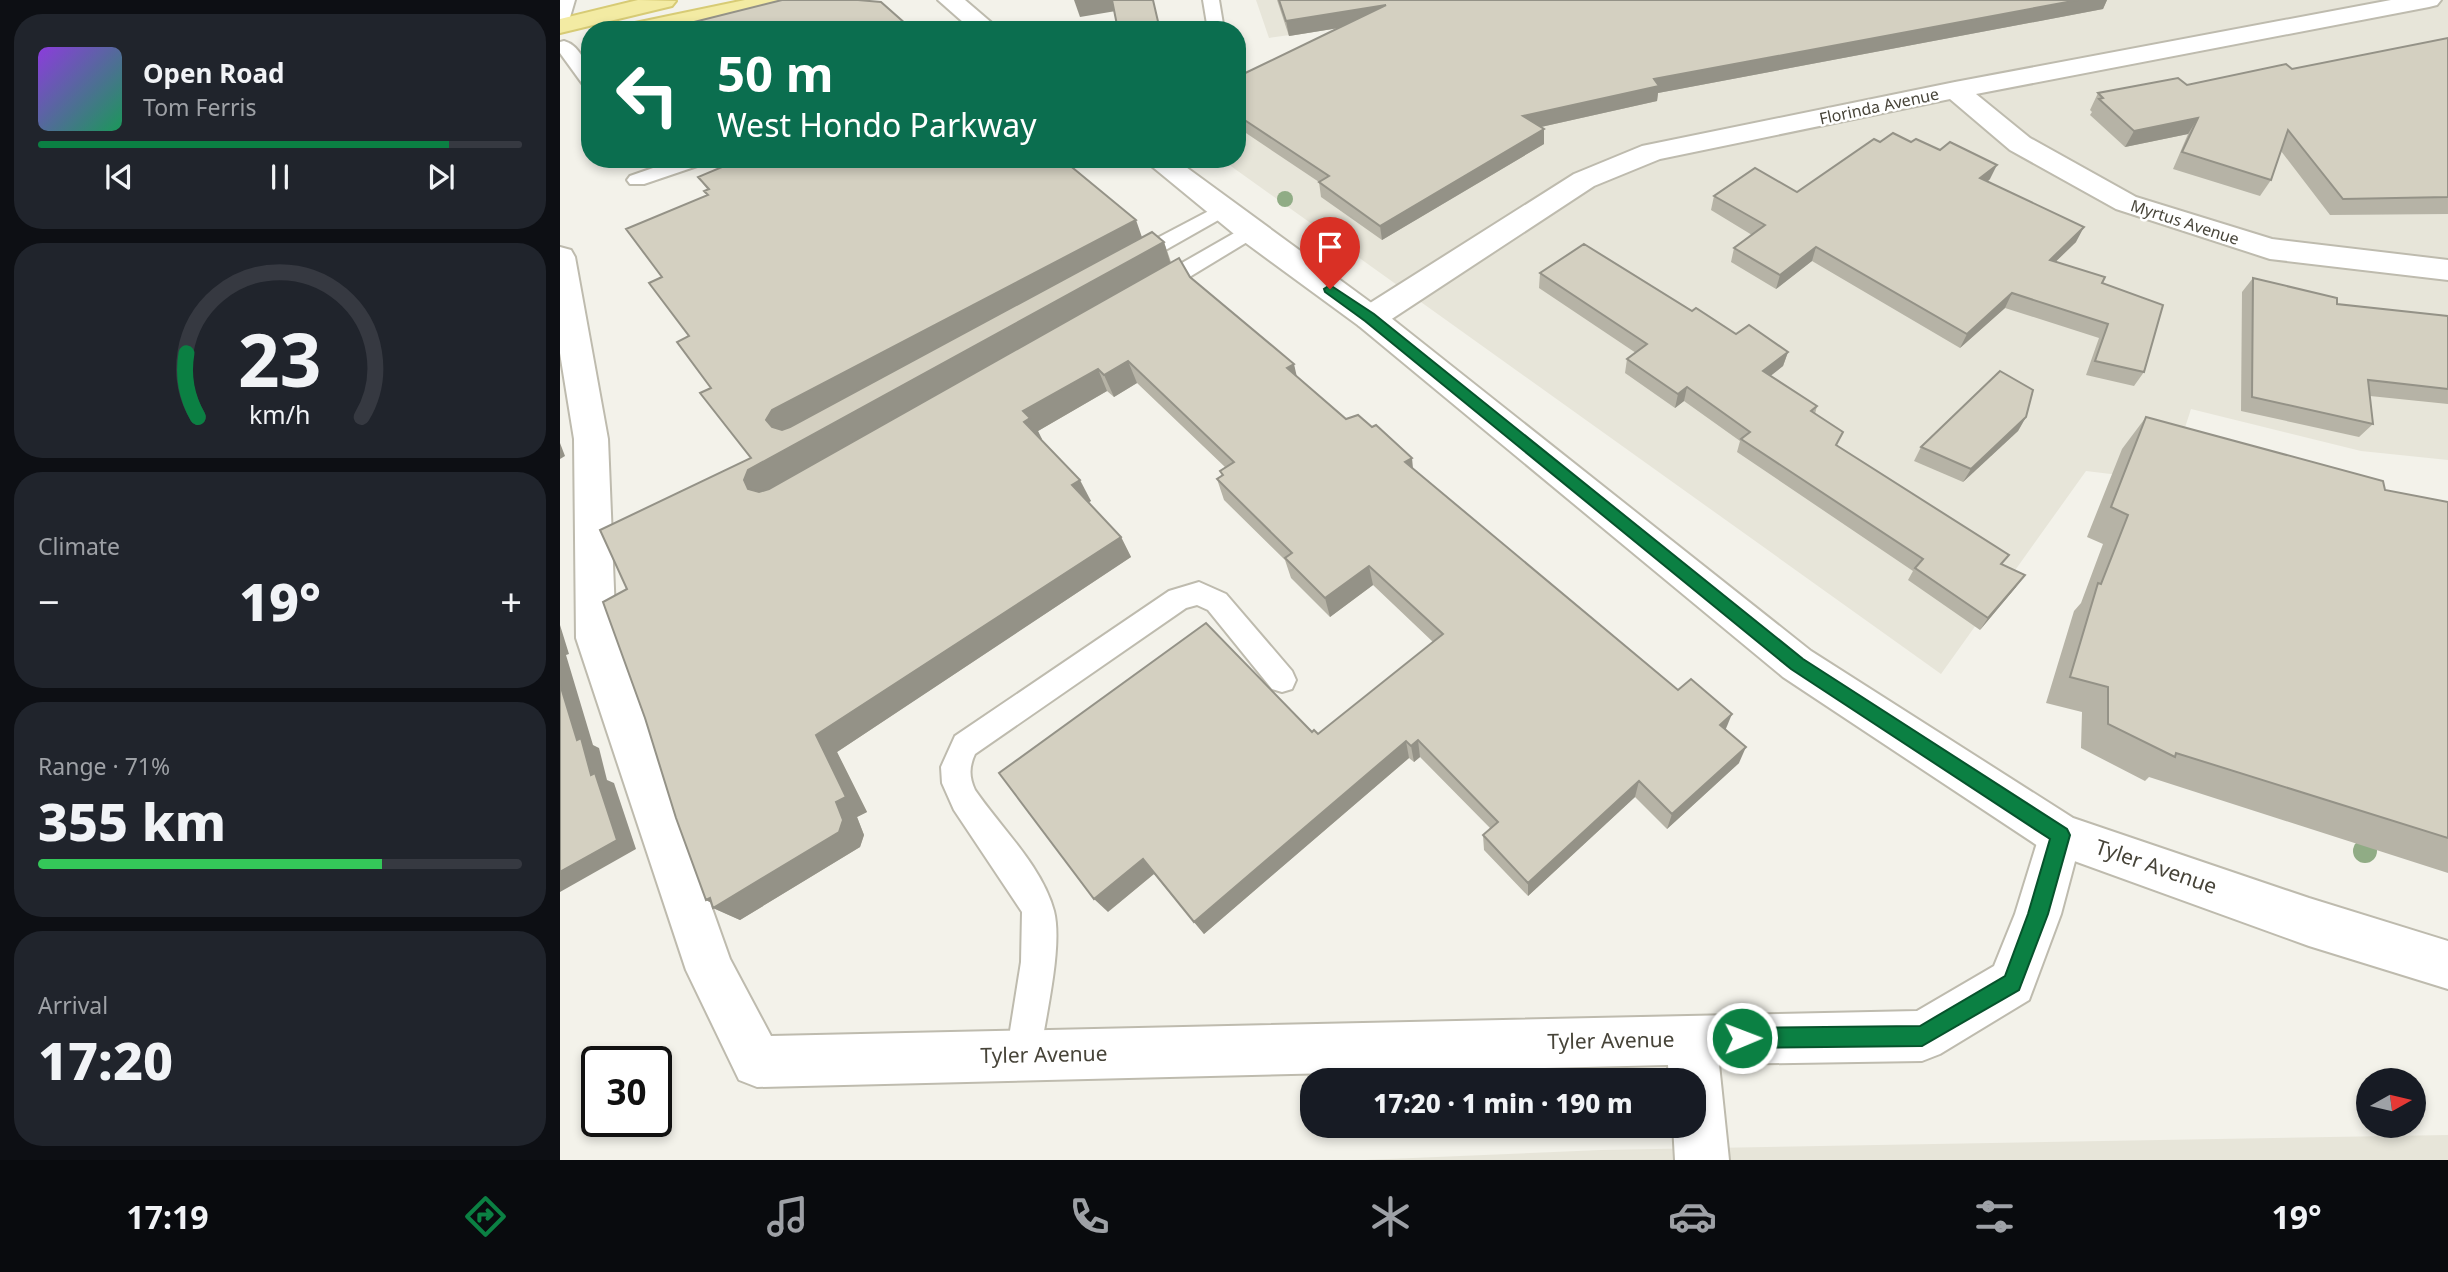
<!DOCTYPE html>
<meta charset="utf-8">
<style>
:root{--surface:#171b24;--page:#20242c;--text:#f1f3f6;--muted:#9ea1a6;--line:#363941;--accent:#0b8043}
body{margin:0;font-family:"Noto Sans",sans-serif;background:var(--page);color:var(--text);height:100vh;display:flex;flex-direction:column;font-size:26px;white-space:nowrap}
*{box-sizing:border-box;margin:0}
p{font-size:23px;color:var(--muted)}
.icon{flex:none;width:38px;height:38px;fill:none;stroke:currentColor;stroke-width:2;stroke-linecap:round;stroke-linejoin:round}
.map{position:relative;flex:1;overflow:hidden}
.side{display:flex;flex-direction:column;gap:14px;padding:14px;background:#0d0f14;width:560px}
.side>*{flex:none}
.guide{position:absolute;left:21px;top:21px;width:665px;height:147px;border-radius:28px;box-shadow:0 4px 10px #0003;background:#0b6e4f;color:#fff;overflow:hidden}
.needle{width:46px;rotate:82deg}
.controls{position:absolute;left:1796px;top:1068px;display:grid;gap:14px}
.controls a{display:grid;place-items:center;width:70px;height:70px;border-radius:50%;background:var(--surface);box-shadow:0 4px 10px #0003;font-size:35px}
.speed{position:absolute;left:21px;top:1046px;display:flex;gap:14px;font-size:35px;font-weight:700;text-align:center}
.speed>*{display:grid;place-content:center;width:91px;height:91px;border-radius:50%;background:var(--surface);box-shadow:0 4px 10px #0003;line-height:1}
.speed .limit{border:4px solid #111;border-radius:10px;background:#fff;color:#111}
.pin{position:absolute;display:grid;place-items:center;width:60px;height:60px;color:#fff;margin:-72px -30px;border-radius:50% 50% 50% 0;rotate:-45deg;box-shadow:0 0 7px #0007}
.pin .icon{rotate:45deg}
.me{position:absolute;width:77px;margin:-38px;rotate:89deg;stroke-linejoin:round;filter:drop-shadow(0 0 5px #0008)}
.turn{display:flex;align-items:center;gap:24px;height:147px;padding:0 21px;font-size:32px}
.turn .icon{width:91px;height:91px;stroke-width:2.5}
.turn b{display:block;font-size:49px;line-height:60px}
.big{font-size:52px;font-weight:800;line-height:1.1}
.side .card{flex:1;display:flex;flex-direction:column;justify-content:center;gap:10px;min-width:0;padding:0 24px;border-radius:28px;background:var(--page)}
.side .dial{align-items:center;gap:0}
.dial svg{height:182px;overflow:visible;fill:none;stroke:var(--line);stroke-width:7;stroke-linecap:round;text-anchor:middle}
.dial text{fill:var(--text);stroke:none}
.song{display:flex;align-items:center;gap:21px}
.cover{width:84px;height:84px;border-radius:10px;background:linear-gradient(135deg,hsl(270 70% 55%),hsl(150 70% 35%))}
.played{height:7px;border-radius:4px;background:linear-gradient(90deg,var(--accent) 85%,var(--line) 85%)}
.keys{display:flex;justify-content:space-around;direction:ltr}
.heat{display:flex;justify-content:space-between;align-items:center;font-size:38px;direction:ltr}
.charge{height:10px;border-radius:5px;background:linear-gradient(90deg,#34c759 71%,var(--line) 0)}
.trip{position:absolute;left:740px;top:1068px;width:406px;height:70px;border-radius:28px;background:var(--surface);box-shadow:0 4px 10px #0003;font-weight:800;line-height:70px;text-align:center}
.tabs{display:flex;height:112px;justify-content:space-around;align-items:center;background:#090b0e;color:var(--muted)}
.tabs .icon{width:49px;height:49px}
.tabs .active{color:var(--accent)}
.tabs b{font-size:32px;color:var(--text)}
main{display:flex;flex:1;min-height:0}
.map>svg:first-child{display:block}
.residential{fill:#e7e5d9}
.lines{fill:none;stroke-linecap:round;stroke-linejoin:round}
.service-casing{stroke:#bebbae;stroke-width:4}
.minor-casing{stroke:#bebbae;stroke-width:4}
.tertiary-casing{stroke:#bebbae;stroke-width:4}
.primary-casing{stroke:#d7cb75;stroke-width:4}
.service{fill:#fff;fill-rule:evenodd}
.minor{fill:#fff;fill-rule:evenodd}
.tertiary{fill:#fff;fill-rule:evenodd}
.primary{fill:#f3eba3;fill-rule:evenodd}
.tree{fill:#90ac85}
.wall{fill:#b6b3a6}
.shaded-wall{fill:#949287}
.building{fill:#d4d0c1;stroke:#949287;stroke-width:2}
.route{fill:#0b8043;stroke:#07532c;stroke-width:2}
.labels{text-anchor:middle;stroke-width:5;stroke-linejoin:round;paint-order:stroke}
.far-street-label{font-size:16px;fill:#474439;stroke:#fff}
.near-street-label{font-size:21px;fill:#474439;stroke:#fff}
</style>
<main>
<section class="side">
<div class="card">
<div class="song"><i class="cover"></i><div><b>Open Road</b><p>Tom Ferris</p></div></div>
<div class="played"></div>
<div class="keys"><svg class="icon" aria-label="previous" viewBox="0 0 24 24"><path d="M18 5L8 12l10 7zM5 5v14"/></svg><svg class="icon" aria-label="pause" viewBox="0 0 24 24"><path d="M8 5v14M16 5v14"/></svg><svg class="icon" aria-label="next" viewBox="0 0 24 24"><path d="M6 5l10 7-10 7zM19 5v14"/></svg></div>
</div>
<div class="card dial"><svg viewBox="0 0 100 80">
<path d="M14 69A42 42 0 1 1 86 69"/>
<path d="M14 69A42 42 0 0 1 9 41" stroke="#0b8043"/>
<text x="50" y="56" font-size="32" font-weight="700">23</text>
<text x="50" y="72" font-size="11">km/h</text>
</svg></div>
<div class="card"><p>Climate</p>
<div class="heat"><a>−</a><b class="big">19°</b><a>+</a></div>
</div>
<div class="card"><p>Range · 71%</p><b class="big">355 km</b><div class="charge"></div></div>
<div class="card"><p>Arrival</p><b class="big">17:20</b></div>
</section>
<div class="map">
<svg width="1888" height="1160" viewBox="0 0 1888 1160">
<rect width="100%" height="100%" fill="#f3f2ea"/>
<g class="residential">
<polygon points="696,0 1888,0 1888,460 1801,451 1631,409 1618,449 1592,479 1526,471 1381,674 661,159 677,159 677,138 849,39 821,22 709,38"/>
<polygon points="1888,1135 1888,1160 805,1160 1041,1150"/>
</g>
<g class="lines">
<defs>
<g id="service">
<polygon points="0,0 15,0 8,24 0,29"/>
<polygon points="643,0 659,0 664,30 648,30"/>
<path d="M4,41C22,46 30,71 30,87L24,86L0,53V42Z"/>
<polygon points="119,159 148,159 146,163 84,184 70,184 67,180 70,176"/>
<polygon points="662,204 669,206 672,210 669,214 579,265 565,265 562,260 565,255"/>
<polygon points="690,224 697,226 700,231 697,236 603,293 587,293 584,288 587,283"/>
<path d="M639,582L666,594L732,671L736,680L732,689L722,692L712,689L648,610L637,605L626,608L415,754C409,767 409,777 415,790C441,828 482,866 494,911C503,947 485,1018 480,1056L475,1068L463,1073L451,1068L446,1056L461,962L462,912L394,810L382,783L381,767L395,736L609,591Z"/>
</g>
<g id="minor">
<polygon points="1831,0 1881,0 1877,5 1869,7 1416,94 1470,138 1576,197 1712,239 1888,260 1888,280 1710,259 1556,209 1450,150 1390,99 1100,159 1034,186 821,326 810,329 799,326 794,318 799,310 1014,174 1082,146 1395,82"/>
<polygon points="0,247 11,250 15,257 48,439 56,638 170,959 211,1036 1357,1011 1434,966 1455,914 1484,820 1500,813 1516,820 1522,835 1501,914 1469,1000 1380,1054 1362,1061 1159,1064 1169,1160 1115,1160 1113,1125 1134,1125 1134,1080 1109,1080 1108,1065 197,1087 179,1080 126,970 16,638 14,439 0,353"/>
</g>
<g id="tertiary">
<polygon points="378,0 405,0 440,30 412,30"/>
<polygon points="583,159 615,159 821,310 1251,651 1513,818 1749,898 1888,941 1888,989 1749,946 1484,850 1223,677 799,326 679,238"/>
</g>
<g id="primary">
<polygon points="78,0 116,1 112,6 0,33 0,19"/>
<polygon points="185,0 232,0 228,5 220,7 112,30 63,30 66,25 75,23"/>
</g>
</defs>
<use href="#service" class="service-casing"/>
<use href="#minor" class="minor-casing"/>
<use href="#tertiary" class="tertiary-casing"/>
<use href="#primary" class="primary-casing"/>
<use href="#service" class="service"/>
<use href="#minor" class="minor"/>
<use href="#tertiary" class="tertiary"/>
<use href="#primary" class="primary"/>
</g>
<g class="tree">
<circle cx="725" cy="199" r="8"/>
<circle cx="1805" cy="851" r="12"/>
</g>
<g class="wall">
<polygon points="222,0 347,25 349,30 102,30"/>
<polygon points="717,0 1547,0 1543,9 1098,93 1097,101 981,127 984,144 822,240 761,197 759,182 677,127 677,77 779,28 729,36"/>
<polygon points="1888,38 1888,214 1770,215 1721,151 1711,180 1700,196 1613,169 1628,134 1565,147 1530,115 1532,112 1530,110 1538,93 1627,85 1732,69"/>
<polygon points="1320,142 1351,142 1430,179 1427,182 1516,242 1495,262 1542,283 1584,372 1574,386 1526,375 1539,338 1445,308 1400,348 1252,261 1216,289 1171,262 1174,248 1192,235 1151,210 1154,196 1237,192"/>
<polygon points="138,177 582,238 604,242 611,262 630,277 737,377 786,419 853,469 1166,730 1179,763 1107,829 1075,797 968,896 924,850 923,835 931,829 860,757 854,762 849,758 644,934 594,874 548,912 752,732 758,734 873,642 813,585 770,617 731,578 725,560 664,500 657,479 662,476 660,471 665,467 577,383 554,397 547,391 478,431 481,440 531,501 528,502 561,537 571,557 277,752 307,812 297,817 304,835 300,847 180,920 153,908 152,903 146,900 67,589 191,458 151,388 102,277 148,195 147,189"/>
<polygon points="980,273 1132,311 1176,334 1228,352 1223,366 1210,376 1257,406 1255,414 1277,446 1442,565 1456,587 1420,630 1348,580 1353,571 1177,452 1180,441 1124,401 1115,408 1065,373 1067,359 1076,353 979,288"/>
<polygon points="1693,278 1777,304 1888,316 1888,404 1810,396 1813,424 1799,437 1681,411 1682,292"/>
<polygon points="1466,417 1458,431 1403,482 1354,461 1361,447"/>
<polygon points="1586,417 1825,490 1888,502 1888,873 1589,777 1585,781 1521,748 1522,712 1486,703 1514,611 1521,603 1543,544 1527,537 1562,449"/>
</g>
<g class="shaded-wall">
<polygon points="514,0 553,0 556,11 520,17"/>
<polygon points="1518,0 1547,0 1543,9 1098,93 1097,101 963,131 963,116 1094,79"/>
<polygon points="826,5 828,20 729,36 726,21"/>
<polygon points="347,25 349,30 335,30"/>
<polygon points="1638,118 1628,134 1565,147 1574,131"/>
<polygon points="984,129 984,144 822,240 820,226"/>
<polygon points="1437,165 1430,179 1414,193 1420,178"/>
<polygon points="576,220 584,243 604,242 611,265 204,501 188,489 184,480 206,420 212,410"/>
<polygon points="1524,227 1516,242 1482,275 1490,260"/>
<polygon points="1256,247 1252,261 1216,289 1220,275"/>
<polygon points="1452,293 1445,308 1400,348 1407,334"/>
<polygon points="1228,352 1223,366 1199,385 1203,371"/>
<polygon points="568,361 577,383 554,397 544,375"/>
<polygon points="734,364 739,386 727,368"/>
<polygon points="538,369 547,391 478,431 482,439 476,443 464,422 463,411"/>
<polygon points="1127,387 1124,401 1115,408 1118,394"/>
<polygon points="1466,417 1458,431 1403,482 1411,469"/>
<polygon points="0,443 5,456 0,459"/>
<polygon points="852,458 854,479 845,462"/>
<polygon points="520,480 531,501 523,506 512,485"/>
<polygon points="561,537 571,557 277,752 307,812 297,817 304,835 300,847 180,920 153,908 157,906 146,900 276,802 256,735"/>
<polygon points="809,566 813,585 770,617 765,598"/>
<polygon points="1465,575 1456,587 1420,630 1428,618"/>
<polygon points="0,625 9,654 6,655 33,745 39,748 47,780 54,783 76,849 0,892 0,872 31,775 17,740 0,684"/>
<polygon points="1172,714 1165,731 1160,725"/>
<polygon points="858,740 860,757 854,762 851,746"/>
<polygon points="846,741 849,758 644,934 634,922"/>
<polygon points="1186,747 1179,763 1107,829 1112,814"/>
<polygon points="1079,781 1075,797 968,896 968,883"/>
<polygon points="583,859 595,873 548,912 534,899"/>
</g>
<g class="building">
<polygon points="222,0 298,0 321,2 347,25 335,30 227,30 185,26 186,30 102,30"/>
<polygon points="552,0 593,0 600,30 558,30"/>
<polygon points="719,0 1518,0 1094,79 1099,86 963,116 984,129 820,226 759,182 769,176 677,115 677,77 826,5 726,21"/>
<polygon points="1888,38 1888,197 1783,199 1728,130 1711,180 1622,152 1638,118 1574,131 1539,99 1543,98 1538,93 1618,78 1627,85 1726,64 1732,69"/>
<polygon points="1333,133 1351,142 1356,139 1380,150 1390,142 1437,165 1420,178 1524,227 1490,260 1545,277 1542,283 1603,305 1584,372 1535,361 1548,324 1452,293 1407,334 1256,247 1220,275 1174,248 1205,225 1154,196 1195,168 1237,192 1314,139 1320,142"/>
<polygon points="181,159 502,159 576,220 212,410 206,420 212,427 222,430 230,427 592,232 604,242 188,470 184,480 188,489 199,492 209,489 619,258 630,277 734,364 727,368 786,419 798,415 812,427 816,425 852,458 845,462 1118,690 1131,679 1172,714 1160,725 1186,747 1112,814 1079,781 968,883 923,835 938,822 858,740 851,746 846,741 634,922 583,859 534,899 439,773 646,623 752,732 754,730 758,734 883,634 809,566 765,598 725,558 732,553 657,479 663,475 660,471 674,462 568,361 544,375 538,369 463,411 470,418 464,422 520,480 512,485 561,537 256,735 286,797 276,802 283,820 279,832 153,908 150,898 146,900 116,818 85,718 43,602 67,589 40,530 191,458 140,393 151,388 117,342 129,336 89,283 102,277 66,229 148,195 144,191 149,189 138,177"/>
<polygon points="1024,244 1132,311 1136,308 1176,334 1189,325 1228,352 1203,371 1257,406 1251,411 1283,432 1276,445 1449,555 1441,564 1465,575 1428,618 1355,568 1363,559 1181,439 1190,432 1127,387 1118,394 1067,359 1087,344 980,273"/>
<polygon points="1693,278 1777,298 1777,304 1888,316 1888,389 1808,380 1813,424 1692,397"/>
<polygon points="1440,371 1473,390 1466,417 1411,469 1361,447"/>
<polygon points="1586,417 1823,481 1825,490 1888,502 1888,838 1616,753 1615,757 1548,724 1548,687 1510,677 1538,583 1541,584 1568,515 1551,507"/>
<polygon points="0,684 17,740 21,738 31,775 35,773 57,840 0,872"/>
</g>
<polygon class="route" points="770,285 814,314 1243,659 1507,829 1510,835 1488,914 1459,990 1362,1046 1182,1048 1175,1045 1172,1038 1175,1031 1182,1028 1360,1026 1445,976 1468,914 1490,839 1231,669 805,321 765,292 764,289"/>
<g class="labels">
<g class="far-street-label">
<text transform="translate(1319 106) rotate(-12)" y="6">Florinda Avenue</text>
<text transform="translate(1625 222) rotate(18)" y="6">Myrtus Avenue</text>
</g>
<g class="near-street-label">
<text transform="translate(1596 867) rotate(19)" y="7">Tyler Avenue</text>
<text transform="translate(1051 1041) rotate(-1)" y="7">Tyler Avenue</text>
<text transform="translate(484 1055) rotate(-1)" y="7">Tyler Avenue</text>
</g>
</g>
</svg>
<div class="controls">
<a><svg class="needle" viewBox="-14 -14 28 28"><path d="M0-13l5 13h-10z" fill="#e53935"/><path d="M0 13l5-13h-10z" fill="#9ea1a6"/></svg></a>
</div>
<div class="speed"><div class="limit">30</div></div>
<div class="pin" style="left:770px;top:289px;background:#d93025"><svg class="icon" aria-label="arrive" viewBox="0 0 24 24"><path d="M6 21V4h12l-3 4 3 4H6"/></svg></div>
<svg class="me" style="left:1182px;top:1038px" viewBox="-20 -20 40 40"><circle r="17" fill="#0b8043" stroke="#fff" stroke-width="3"/><path d="M0-11L8 9 0 5-8 9z" fill="#fff"/></svg>
<div class="trip">17:20 · 1 min · 190 m</div>
<div class="guide">
<div class="turn"><svg class="icon" aria-label="left" viewBox="0 0 24 24"><path d="M17 20v-9H6M10 6l-5 5 5 5"/></svg><div><b>50 m</b>West Hondo Parkway</div></div>
</div>
</div>
</main>
<nav class="tabs">
<b>17:19</b>
<svg class="icon active" aria-label="directions" viewBox="0 0 24 24"><path d="M12 3l9 9-9 9-9-9zM9 14v-3h6M13 9l2 2-2 2"/></svg>
<svg class="icon" aria-label="music" viewBox="0 0 24 24"><path d="M9 18V5l10-2v13"/><circle cx="6" cy="18" r="3"/><circle cx="16" cy="16" r="3"/></svg>
<svg class="icon" aria-label="phone" viewBox="0 0 24 24"><path d="M5 4h4l2 5-3 2q2 4 5 5l2-3 5 2v4C11 20 4 13 5 4z"/></svg>
<svg class="icon" aria-label="climate" viewBox="0 0 24 24"><path d="M12 3v18M4 7l16 10M4 17L20 7"/></svg>
<svg class="icon" aria-label="car" viewBox="0 0 24 24"><path d="M5 17H2v-5l4-1 3-4h7l3 4 3 1v5h-3M9 17h6M6 11h13"/><circle cx="7" cy="17" r="2"/><circle cx="17" cy="17" r="2"/></svg>
<svg class="icon" aria-label="filters" viewBox="0 0 24 24"><path d="M4 7h16M4 17h16"/><circle cx="9" cy="7" r="2"/><circle cx="15" cy="17" r="2"/></svg>
<b>19°</b>
</nav>
